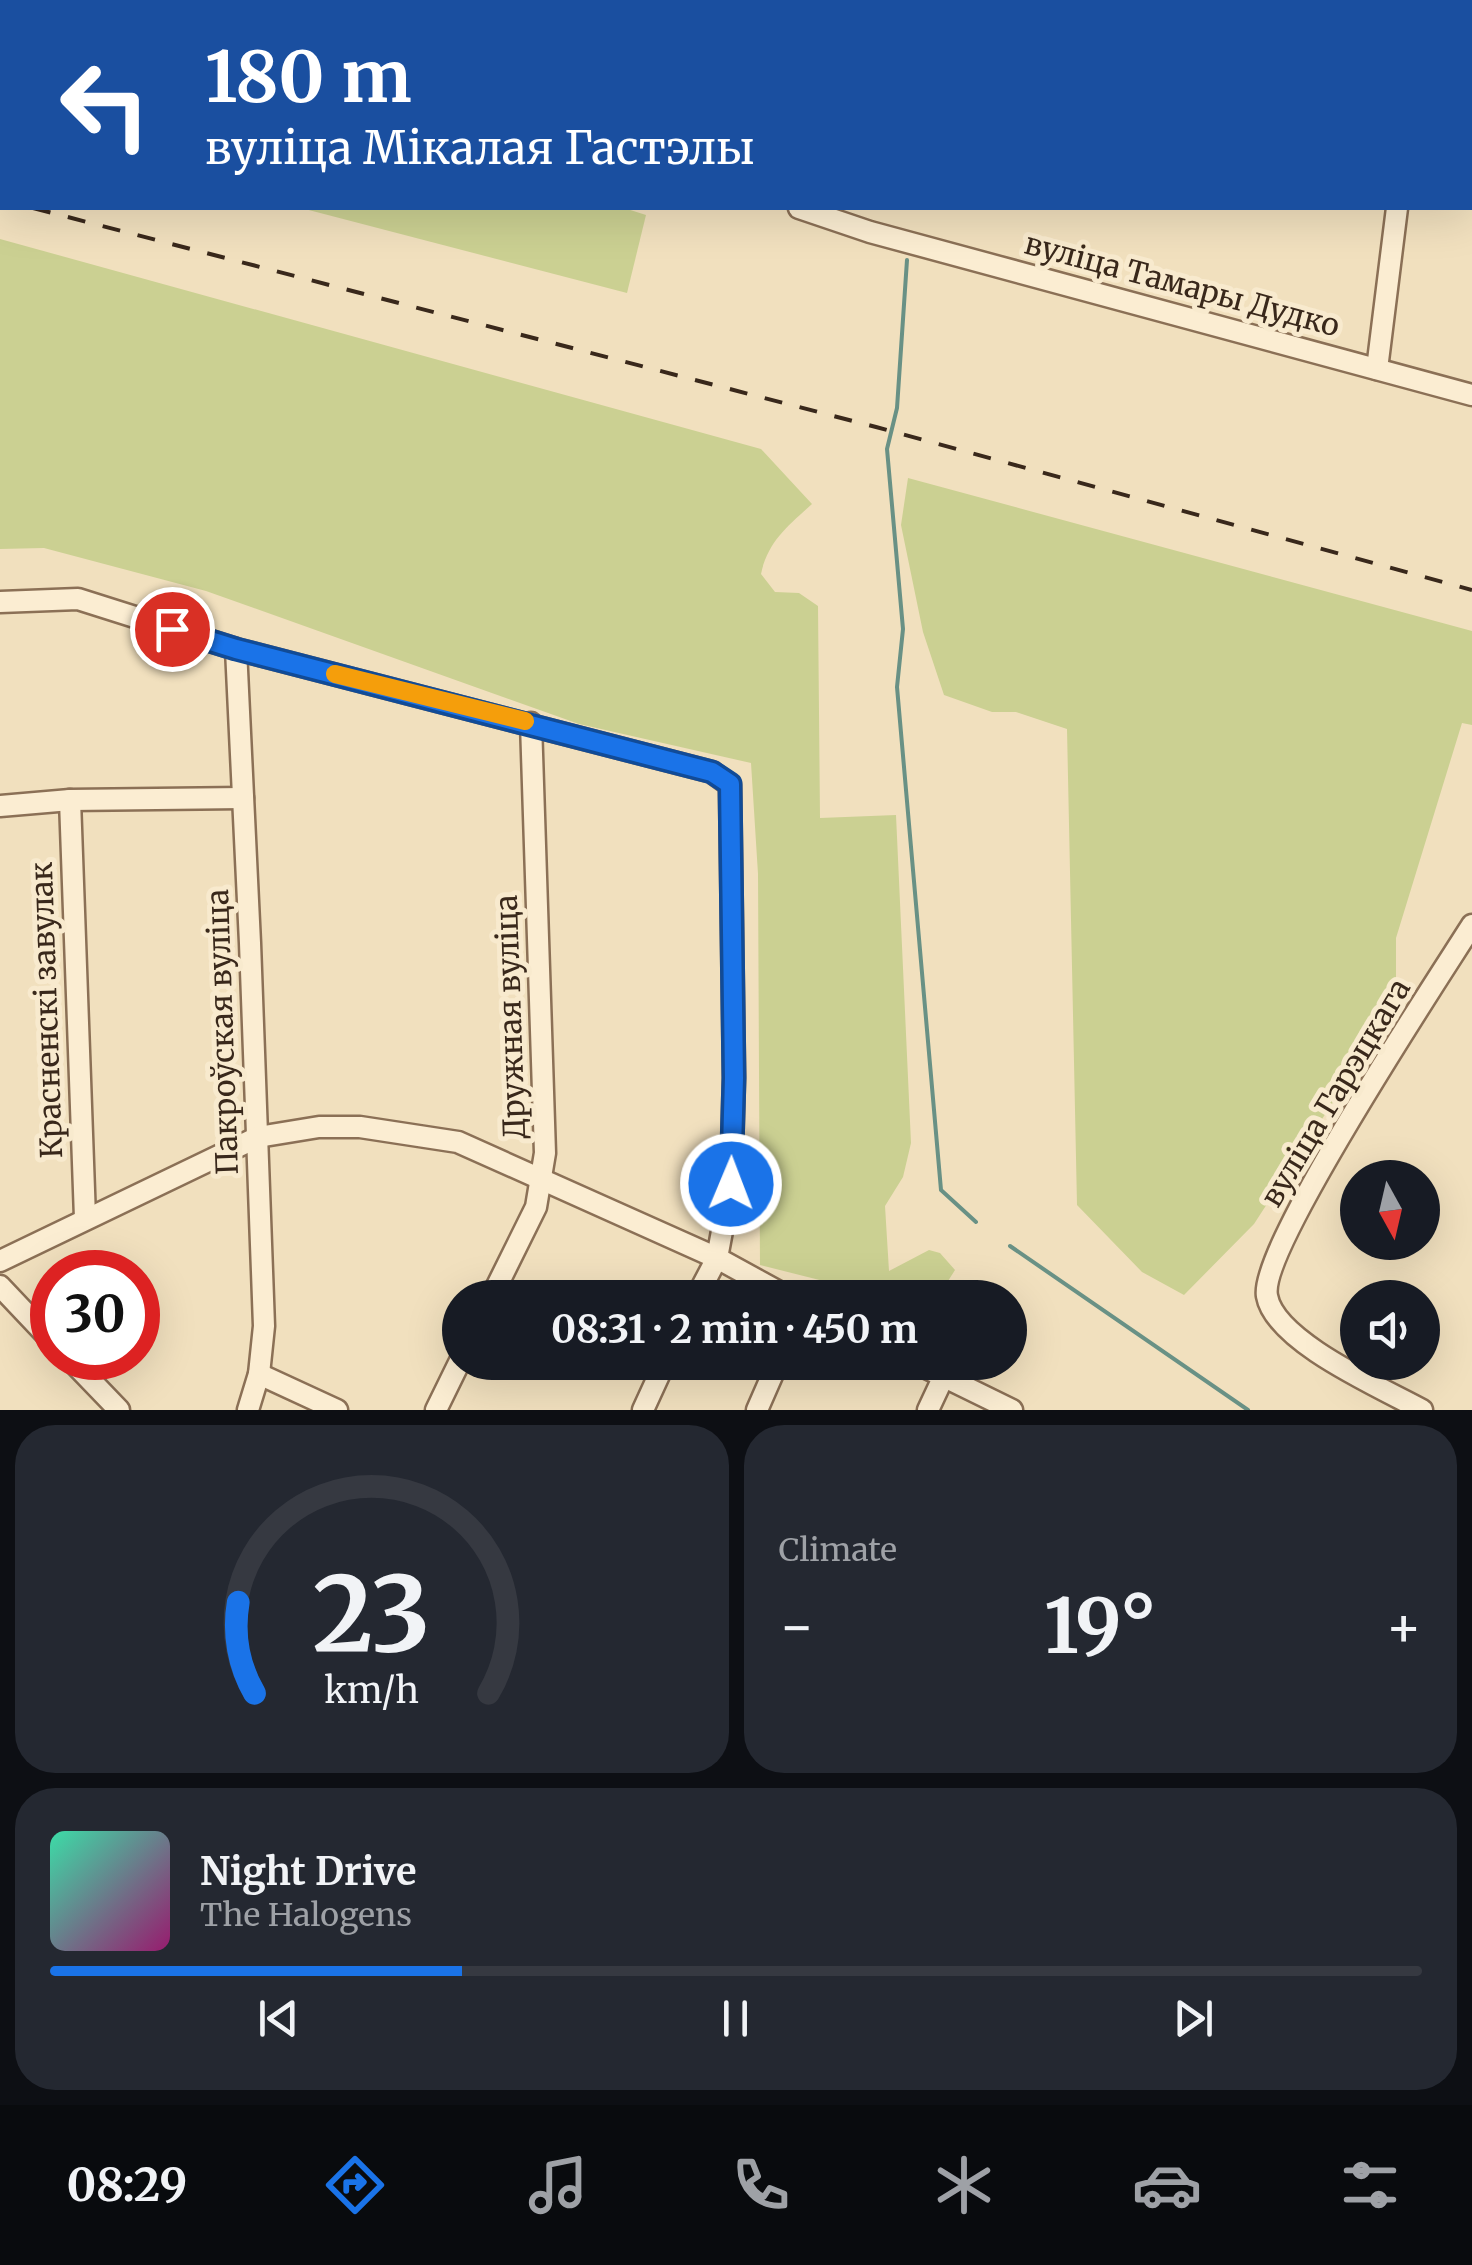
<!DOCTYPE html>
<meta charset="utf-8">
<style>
:root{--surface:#171b24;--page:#242831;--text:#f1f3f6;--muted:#9ea1a6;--line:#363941;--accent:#1a73e8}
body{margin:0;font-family:Merriweather,serif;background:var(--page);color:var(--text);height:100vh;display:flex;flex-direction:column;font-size:38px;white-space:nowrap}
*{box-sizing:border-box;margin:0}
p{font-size:32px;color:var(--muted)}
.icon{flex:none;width:55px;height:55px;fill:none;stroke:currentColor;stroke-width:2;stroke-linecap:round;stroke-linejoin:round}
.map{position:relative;height:1410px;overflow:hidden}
.details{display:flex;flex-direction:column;gap:15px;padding:15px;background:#0d0f14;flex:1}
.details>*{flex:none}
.hud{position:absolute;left:0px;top:0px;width:1472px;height:210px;box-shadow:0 10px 40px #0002;background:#1a4fa0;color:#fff;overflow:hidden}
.needle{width:65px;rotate:172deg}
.tools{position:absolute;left:1340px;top:1160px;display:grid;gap:20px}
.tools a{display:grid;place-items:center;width:100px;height:100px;border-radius:50%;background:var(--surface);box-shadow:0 10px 40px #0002;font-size:50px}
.speed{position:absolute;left:30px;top:1250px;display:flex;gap:20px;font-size:50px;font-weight:700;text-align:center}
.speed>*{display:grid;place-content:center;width:130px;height:130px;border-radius:50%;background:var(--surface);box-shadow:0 10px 40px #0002;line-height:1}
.speed .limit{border:15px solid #d22;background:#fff;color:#111}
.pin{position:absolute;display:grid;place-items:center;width:85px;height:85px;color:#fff;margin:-42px;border:5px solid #fff;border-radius:50%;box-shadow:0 2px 10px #0007}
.me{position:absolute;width:110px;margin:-55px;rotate:1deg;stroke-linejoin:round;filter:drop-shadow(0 0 8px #0008)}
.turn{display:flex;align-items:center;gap:35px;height:210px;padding:0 40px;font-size:45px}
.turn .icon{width:130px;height:130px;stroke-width:2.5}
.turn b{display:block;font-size:70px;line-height:85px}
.big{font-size:75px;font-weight:700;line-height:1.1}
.details .widget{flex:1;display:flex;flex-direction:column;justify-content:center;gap:15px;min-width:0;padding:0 35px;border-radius:40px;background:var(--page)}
.details .dial{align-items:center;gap:0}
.dial svg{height:260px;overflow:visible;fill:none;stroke:var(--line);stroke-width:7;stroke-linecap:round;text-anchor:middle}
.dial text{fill:var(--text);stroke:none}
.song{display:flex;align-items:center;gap:30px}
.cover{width:120px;height:120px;border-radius:15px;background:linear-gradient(135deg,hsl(160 70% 55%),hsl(320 70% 35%))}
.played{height:10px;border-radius:5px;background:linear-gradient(90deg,var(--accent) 30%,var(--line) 30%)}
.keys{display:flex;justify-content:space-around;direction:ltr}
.heat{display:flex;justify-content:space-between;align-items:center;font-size:55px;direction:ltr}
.details .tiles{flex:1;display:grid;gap:15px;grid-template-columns:1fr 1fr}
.widget:last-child{grid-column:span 2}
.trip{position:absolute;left:442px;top:1280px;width:585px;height:100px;border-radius:50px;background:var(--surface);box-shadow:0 10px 40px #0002;font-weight:700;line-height:100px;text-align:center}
.menu{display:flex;height:160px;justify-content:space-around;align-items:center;background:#090b0e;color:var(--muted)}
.menu .icon{width:70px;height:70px}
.menu .selected{color:var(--accent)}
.menu b{font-size:45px;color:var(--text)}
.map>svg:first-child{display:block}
.green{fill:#cbd092}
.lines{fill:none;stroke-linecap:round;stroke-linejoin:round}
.stream{stroke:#699185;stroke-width:4}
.minor-casing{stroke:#8b7056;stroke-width:25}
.minor{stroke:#fbedd2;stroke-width:20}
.rail{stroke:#39281b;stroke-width:4;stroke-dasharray:18 18;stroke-linecap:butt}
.route-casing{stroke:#114b97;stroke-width:25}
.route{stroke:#1a73e8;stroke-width:18}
.slow{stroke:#f59e0b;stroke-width:18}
.labels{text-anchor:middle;stroke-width:10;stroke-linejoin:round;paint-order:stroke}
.street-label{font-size:30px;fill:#39281b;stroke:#f8eace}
</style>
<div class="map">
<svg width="1472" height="1410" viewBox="0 0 1472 1410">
<rect width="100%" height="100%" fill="#f1e0be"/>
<g class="green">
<polygon points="301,208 624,208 646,215 627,293"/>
<path d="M0,239L761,449L812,504C788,526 768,541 761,574L775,592L799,593L818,606L820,818L896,815L911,1143L903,1177L885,1206L889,1271L929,1250L940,1253L955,1270L938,1297H887L760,1265L758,874L751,763L579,724L206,591L44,548L0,549Z"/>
<polygon points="908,478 1472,631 1472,725 1462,723 1396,938 1396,1005 1254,1224 1184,1295 1142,1272 1077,1205 1067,729 1016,712 992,712 944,695 923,632 901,525"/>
</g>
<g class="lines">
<g class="stream">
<polyline points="909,0 909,2"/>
<polyline points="907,260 897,408 887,449 903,629 897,687 941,1190 976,1222"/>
<polyline points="1010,1246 1248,1410"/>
</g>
<defs>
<g id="minor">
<polyline points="593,0 594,2"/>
<polyline points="1421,2 1421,0"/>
<polyline points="799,208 870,232 1472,395"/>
<polyline points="1377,369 1397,208"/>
<polyline points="0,602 78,599 236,649 712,772 730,785 734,1077 731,1183 717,1258 696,1298"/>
<polyline points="236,649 250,943 264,1326 259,1374 248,1410"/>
<polyline points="70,800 85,1218"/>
<polyline points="0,806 70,800 243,798"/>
<polyline points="0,1261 258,1137 319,1127 360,1127 458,1142 717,1258 790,1298"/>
<polyline points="0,1286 52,1341"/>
<polyline points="491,1298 536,1207 545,1153 531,723"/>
<polyline points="69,1358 119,1410"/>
<polyline points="914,1362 1012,1410"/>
<polyline points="259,1374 337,1410"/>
<polyline points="436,1410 460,1361"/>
<polyline points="643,1410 665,1362"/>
<polyline points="757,1410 778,1362"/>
<polyline points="928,1410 943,1378"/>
<path d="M1422,1410C1382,1388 1275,1342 1267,1296C1258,1250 1438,979 1472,925"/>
</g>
</defs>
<use href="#minor" class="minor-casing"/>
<use href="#minor" class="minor"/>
<g class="rail">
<polyline points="0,189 2,189"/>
<polyline points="33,208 876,427 1472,590"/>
</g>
</g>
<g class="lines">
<defs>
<polyline id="route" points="172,629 236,649 712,772 730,784 734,1078 731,1184"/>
</defs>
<use href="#route" class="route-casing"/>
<use href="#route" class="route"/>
<polyline class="slow" points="335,674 525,721"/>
</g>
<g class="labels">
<g class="street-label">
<text transform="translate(1182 285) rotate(15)" y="10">вуліца Тамары Дудко</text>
<text transform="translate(47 1010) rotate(-92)" y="10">Красненскі завулак</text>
<text transform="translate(511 1017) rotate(-92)" y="10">Дружная вуліца</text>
<text transform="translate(223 1032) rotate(-92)" y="10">Пакроўская вуліца</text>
<text transform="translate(1336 1093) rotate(-59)" y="10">вуліца Гарэцкага</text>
</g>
</g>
</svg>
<div class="tools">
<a><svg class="needle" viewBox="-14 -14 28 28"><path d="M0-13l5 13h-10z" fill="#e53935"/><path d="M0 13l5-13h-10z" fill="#9ea1a6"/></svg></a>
<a><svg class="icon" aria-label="sound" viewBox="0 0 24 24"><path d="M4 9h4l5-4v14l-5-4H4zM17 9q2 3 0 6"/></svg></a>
</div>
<div class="speed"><div class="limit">30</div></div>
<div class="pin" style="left:172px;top:629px;background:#d93025"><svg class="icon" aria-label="arrive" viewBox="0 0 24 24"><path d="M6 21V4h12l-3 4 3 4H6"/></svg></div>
<svg class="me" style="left:731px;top:1184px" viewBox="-20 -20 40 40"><circle r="17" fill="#1a73e8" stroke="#fff" stroke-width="3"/><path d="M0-11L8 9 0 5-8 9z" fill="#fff"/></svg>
<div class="trip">08:31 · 2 min · 450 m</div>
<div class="hud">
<div class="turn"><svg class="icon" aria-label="left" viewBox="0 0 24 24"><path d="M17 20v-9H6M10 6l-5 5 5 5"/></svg><div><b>180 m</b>вуліца Мікалая Гастэлы</div></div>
</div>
</div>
<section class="details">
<div class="tiles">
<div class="widget dial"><svg viewBox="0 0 100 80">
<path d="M14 69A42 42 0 1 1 86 69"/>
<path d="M14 69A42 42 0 0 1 9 41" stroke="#1a73e8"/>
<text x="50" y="56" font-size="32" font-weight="700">23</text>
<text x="50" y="72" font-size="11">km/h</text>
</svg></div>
<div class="widget"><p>Climate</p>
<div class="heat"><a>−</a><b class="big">19°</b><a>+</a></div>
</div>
<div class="widget">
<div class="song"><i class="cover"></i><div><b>Night Drive</b><p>The Halogens</p></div></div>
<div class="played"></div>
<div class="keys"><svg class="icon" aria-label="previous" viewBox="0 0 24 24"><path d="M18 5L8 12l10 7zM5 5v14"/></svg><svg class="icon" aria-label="pause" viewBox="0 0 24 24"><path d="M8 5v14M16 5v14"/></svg><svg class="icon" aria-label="next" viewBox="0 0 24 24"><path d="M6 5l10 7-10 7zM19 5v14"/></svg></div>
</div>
</div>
</section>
<nav class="menu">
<b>08:29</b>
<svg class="icon selected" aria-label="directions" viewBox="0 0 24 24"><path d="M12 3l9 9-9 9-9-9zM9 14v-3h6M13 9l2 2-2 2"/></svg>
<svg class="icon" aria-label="music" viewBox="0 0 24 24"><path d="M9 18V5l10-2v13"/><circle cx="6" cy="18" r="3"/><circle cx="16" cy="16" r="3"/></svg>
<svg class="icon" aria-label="phone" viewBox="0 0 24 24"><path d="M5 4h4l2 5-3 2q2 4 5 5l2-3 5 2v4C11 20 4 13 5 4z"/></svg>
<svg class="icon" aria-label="climate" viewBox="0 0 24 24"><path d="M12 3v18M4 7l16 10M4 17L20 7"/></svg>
<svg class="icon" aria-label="car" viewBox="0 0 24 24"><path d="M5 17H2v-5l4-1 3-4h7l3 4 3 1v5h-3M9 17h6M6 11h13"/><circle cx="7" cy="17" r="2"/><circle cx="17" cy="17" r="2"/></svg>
<svg class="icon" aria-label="filters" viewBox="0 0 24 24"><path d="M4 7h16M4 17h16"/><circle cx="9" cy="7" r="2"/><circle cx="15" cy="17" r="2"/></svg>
</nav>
